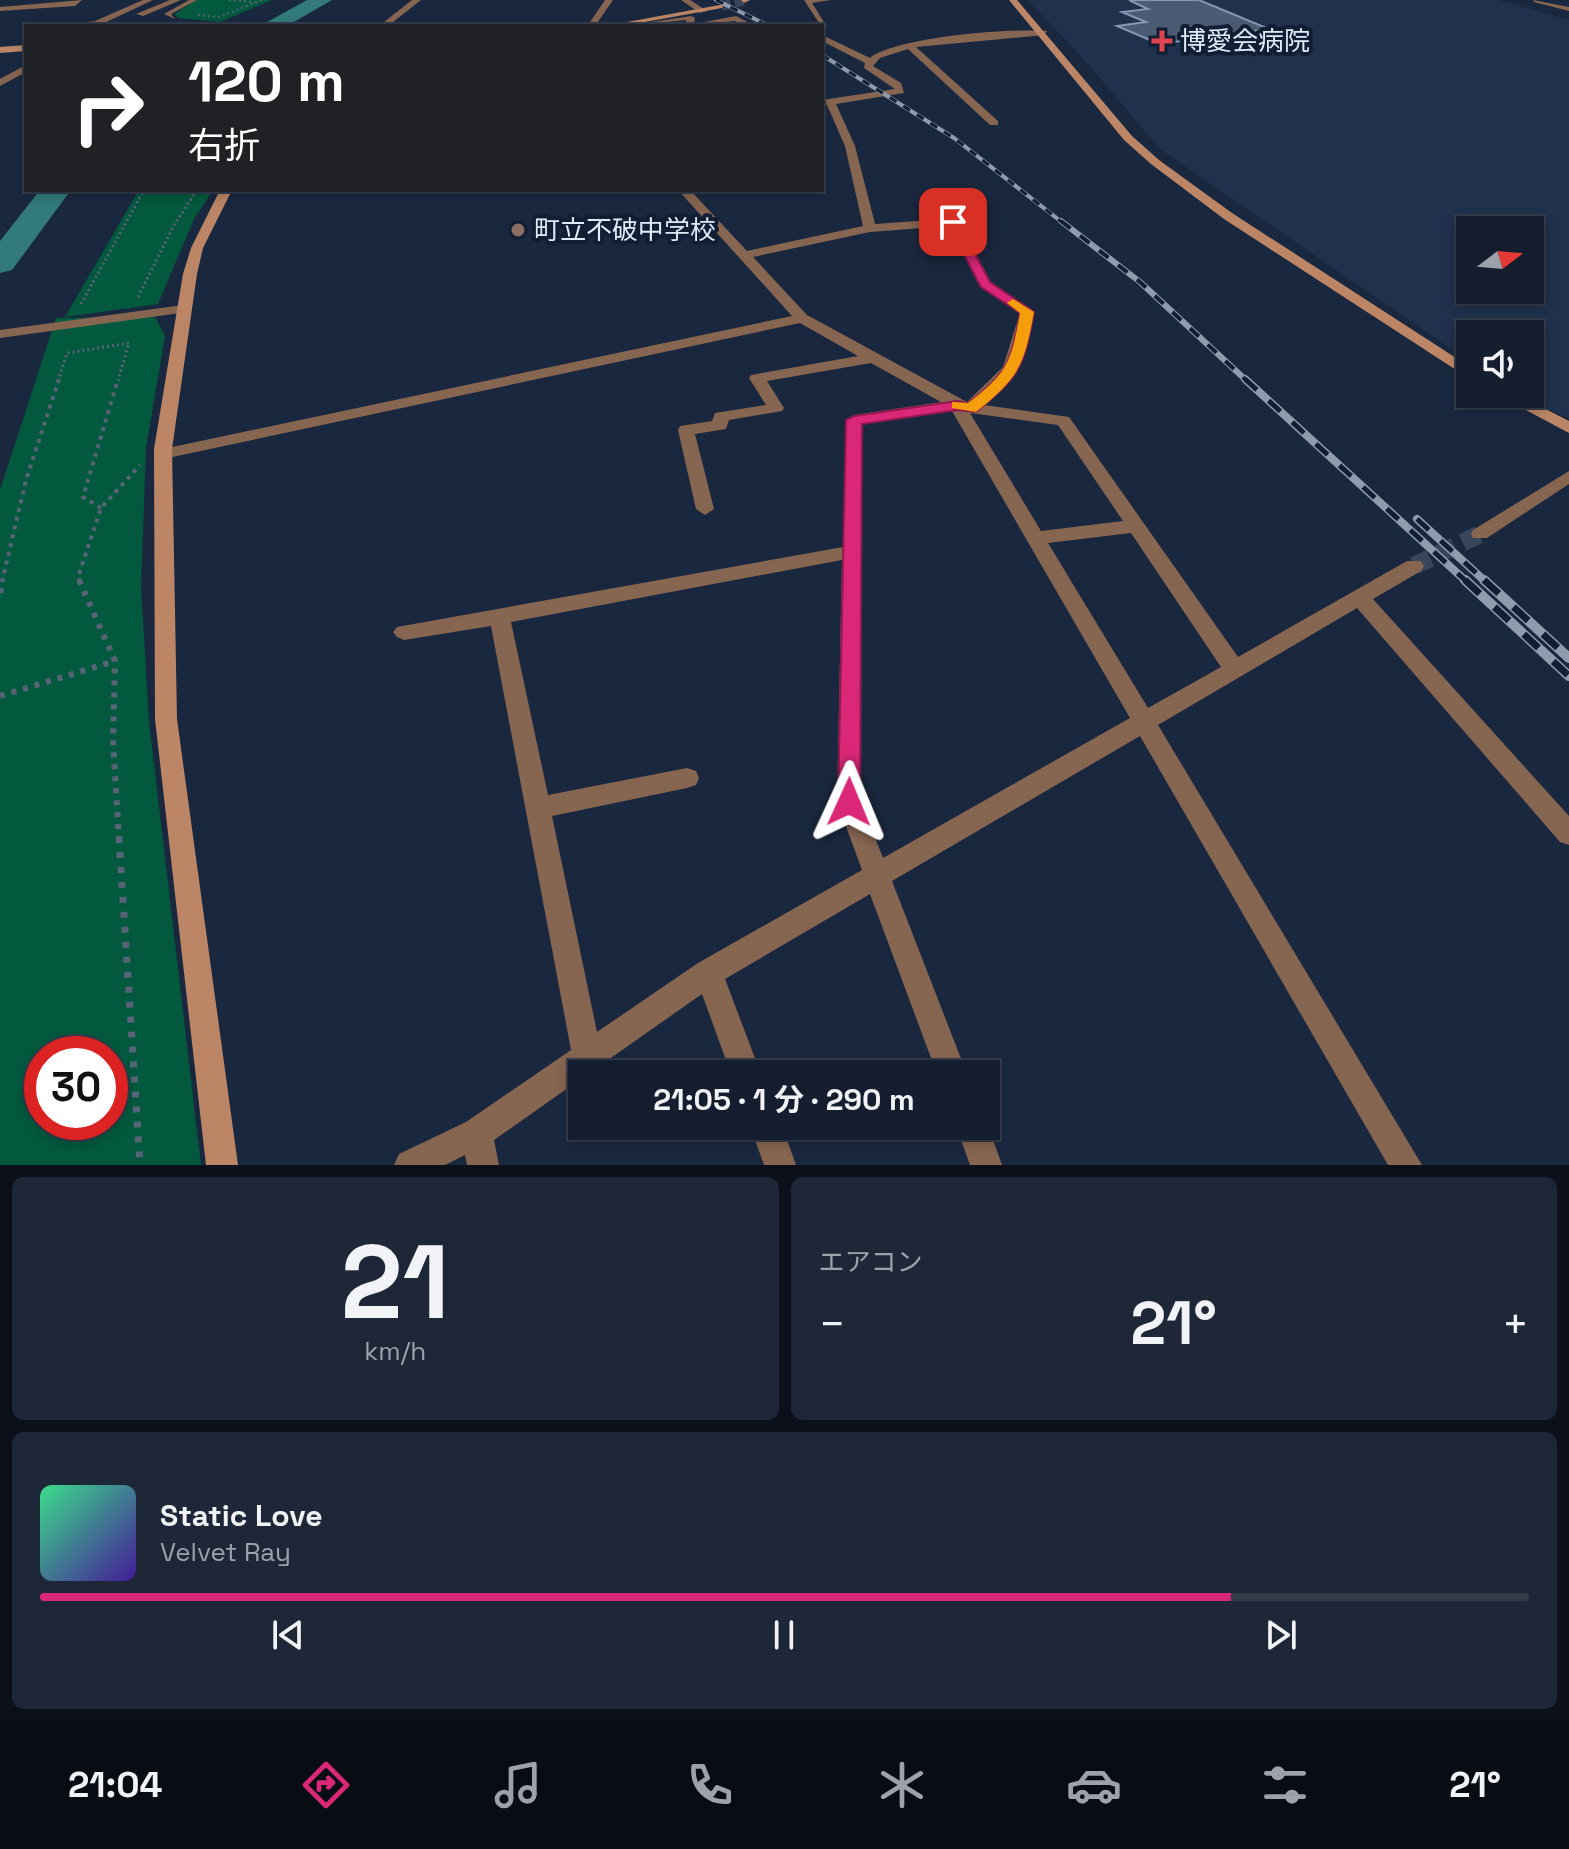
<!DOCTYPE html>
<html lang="ja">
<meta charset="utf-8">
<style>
:root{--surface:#141e2f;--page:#1d2737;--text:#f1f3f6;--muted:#9da2aa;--line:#333c4b;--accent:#db2777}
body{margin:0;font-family:"Space Grotesk","Noto Sans JP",sans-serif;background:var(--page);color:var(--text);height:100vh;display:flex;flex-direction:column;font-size:30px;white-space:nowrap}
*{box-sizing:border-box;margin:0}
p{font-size:26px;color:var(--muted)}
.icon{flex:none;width:44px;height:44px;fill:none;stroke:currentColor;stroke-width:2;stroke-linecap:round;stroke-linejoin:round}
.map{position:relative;height:1165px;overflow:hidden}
.panel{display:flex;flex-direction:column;gap:12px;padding:12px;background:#0b101a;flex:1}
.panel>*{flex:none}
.hud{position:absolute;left:24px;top:24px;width:800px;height:168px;border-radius:0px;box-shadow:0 4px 12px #0003,0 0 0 2px var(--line);background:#202124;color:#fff;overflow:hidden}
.needle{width:52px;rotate:74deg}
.tools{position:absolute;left:1456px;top:216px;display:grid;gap:16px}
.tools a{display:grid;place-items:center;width:88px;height:88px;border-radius:0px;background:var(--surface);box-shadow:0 4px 12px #0003,0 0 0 2px var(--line);font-size:40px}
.speed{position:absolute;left:24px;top:1036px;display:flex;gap:16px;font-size:40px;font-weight:700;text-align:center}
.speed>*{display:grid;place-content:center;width:104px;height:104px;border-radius:50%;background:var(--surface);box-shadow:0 4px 12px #0003,0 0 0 2px var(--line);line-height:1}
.speed .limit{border:12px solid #d22;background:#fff;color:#111}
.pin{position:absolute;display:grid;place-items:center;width:68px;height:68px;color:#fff;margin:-34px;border-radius:16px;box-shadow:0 4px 12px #0006}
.me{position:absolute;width:88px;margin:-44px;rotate:1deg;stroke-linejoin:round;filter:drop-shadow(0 0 6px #0008)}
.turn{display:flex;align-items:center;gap:28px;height:168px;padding:0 32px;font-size:36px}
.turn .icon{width:104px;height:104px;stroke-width:2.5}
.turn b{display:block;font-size:56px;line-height:68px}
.big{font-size:60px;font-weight:700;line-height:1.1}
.panel .card{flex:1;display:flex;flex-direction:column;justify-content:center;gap:12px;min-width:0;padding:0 28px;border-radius:12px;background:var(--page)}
.panel .dial{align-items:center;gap:0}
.dial b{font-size:104px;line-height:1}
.song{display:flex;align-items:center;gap:24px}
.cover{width:96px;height:96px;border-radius:12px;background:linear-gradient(135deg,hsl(150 70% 55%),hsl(260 70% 35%))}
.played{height:8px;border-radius:4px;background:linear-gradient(90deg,var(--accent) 80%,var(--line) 80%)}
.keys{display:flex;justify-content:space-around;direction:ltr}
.heat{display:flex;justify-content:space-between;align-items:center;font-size:44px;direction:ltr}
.panel .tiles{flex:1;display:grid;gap:12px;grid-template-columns:1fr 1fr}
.card:last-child{grid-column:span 2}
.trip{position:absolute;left:568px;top:1060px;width:432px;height:80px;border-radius:0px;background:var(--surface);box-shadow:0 4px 12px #0003,0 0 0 2px var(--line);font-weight:700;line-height:80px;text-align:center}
.tab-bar{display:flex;height:128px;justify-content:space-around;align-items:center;background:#080c13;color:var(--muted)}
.tab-bar .icon{width:56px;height:56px}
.tab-bar .active{color:var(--accent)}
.tab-bar b{font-size:36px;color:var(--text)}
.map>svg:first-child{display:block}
.built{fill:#20314d;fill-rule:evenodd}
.green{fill:#02593d;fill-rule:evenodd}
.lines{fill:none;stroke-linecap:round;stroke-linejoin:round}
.river{fill:#327a7c;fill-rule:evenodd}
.building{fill:#4b5b74;stroke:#8597b3;stroke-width:2}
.street-tunnel{stroke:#38455b;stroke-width:18;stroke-dasharray:18 9;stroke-linecap:butt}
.secondary-tunnel{stroke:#38455b;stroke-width:9;stroke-dasharray:9 4;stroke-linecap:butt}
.path-far4{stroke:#576478;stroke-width:2;stroke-dasharray:2 3;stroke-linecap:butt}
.path-far3{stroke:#576478;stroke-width:3;stroke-dasharray:2 3;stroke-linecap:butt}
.path-far2{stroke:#576478;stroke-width:4;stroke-dasharray:4 5;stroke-linecap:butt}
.path-far1{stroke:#576478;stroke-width:6;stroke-dasharray:5 7;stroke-linecap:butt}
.path{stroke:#576478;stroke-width:7;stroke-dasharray:6 9;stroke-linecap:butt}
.lane{fill:#866551;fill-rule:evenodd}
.street{fill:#866551;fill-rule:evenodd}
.secondary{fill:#bc8666;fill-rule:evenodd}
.rail-far3-casing{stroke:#909bad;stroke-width:4}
.rail-far2-casing{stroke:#909bad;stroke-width:6}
.rail-far1-casing{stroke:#909bad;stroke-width:8}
.rail-casing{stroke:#909bad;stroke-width:10}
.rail-far3{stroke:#111f34;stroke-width:3;stroke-dasharray:8;stroke-linecap:butt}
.rail-far2{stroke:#111f34;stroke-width:4;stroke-dasharray:12;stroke-linecap:butt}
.rail-far1{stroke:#111f34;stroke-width:5;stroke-dasharray:16;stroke-linecap:butt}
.rail{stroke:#111f34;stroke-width:7;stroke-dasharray:20;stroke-linecap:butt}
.route{fill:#db2777;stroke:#8e194d;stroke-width:2}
.slow{fill:#f59e0b}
.health-dot{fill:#e0444e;stroke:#111f34;stroke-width:3}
.education-dot{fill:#8d6e63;stroke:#111f34;stroke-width:3}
.labels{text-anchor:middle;stroke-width:8;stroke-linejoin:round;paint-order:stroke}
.far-poi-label{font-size:26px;fill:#e1eaf9;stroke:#111f34;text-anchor:start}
</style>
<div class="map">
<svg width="1569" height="1165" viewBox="0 0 1569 1165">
<rect width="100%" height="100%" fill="#1a283f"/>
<path class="built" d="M1028,0H1499L1569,20V419L1518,394H1530V334H1470V362L1160,149L1088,64ZM1470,230H1530V290H1470Z"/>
<g class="green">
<polygon points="196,0 272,0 220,22 178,18 174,14"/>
<polygon points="139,190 213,190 194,219 158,304 65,317"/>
<path d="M155,317L165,336L146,448L141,588L149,721L201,1165H0V490L56,318ZM42,1054H110V1122H42Z"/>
</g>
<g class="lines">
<g class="river">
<polygon points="307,0 332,0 287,26 260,26"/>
<polygon points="40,190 71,190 12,270 0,273 0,241"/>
</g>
</g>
<polygon class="building" points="1129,0 1199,0 1269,29 1159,44 1117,26 1146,22 1122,12 1148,9"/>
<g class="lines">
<polyline class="street-tunnel" points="1414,566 1480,534"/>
<polyline class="secondary-tunnel" points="722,6 744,1"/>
<g class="path-far4">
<polyline points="229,0 255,2"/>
<polyline points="198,15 219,17 262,0"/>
</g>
<g class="path-far3">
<polyline points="138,297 174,225 197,190"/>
<polyline points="81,304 144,190"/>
<polyline points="58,381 67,353 129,343 118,381"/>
</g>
<g class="path-far2">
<polyline points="101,508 83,497 118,379"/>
<polyline points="2,582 26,480 59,379"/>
<polyline points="80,582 78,577 101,508 140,465"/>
</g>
<g class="path-far1">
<polyline points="79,580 115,661 113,740 119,839"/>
<polyline points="0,593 3,580"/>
<polyline points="0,696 115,661"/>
</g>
<polyline class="path" points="119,837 140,1165"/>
<polygon class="lane" points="189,0 197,0 171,14 175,19 164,14"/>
<g class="street">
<polygon points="82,0 75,6 0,11 0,7"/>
<polygon points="143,0 153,0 100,25 57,26 95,21"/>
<polygon points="170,0 181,0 143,16 136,14"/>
<polygon points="412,0 421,0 388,26 379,26"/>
<polygon points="605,0 613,0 595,26 560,26 590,22"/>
<polygon points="681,0 690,0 707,11 700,13"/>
<polygon points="804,0 831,0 812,3 827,27 810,26 819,23"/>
<polygon points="1533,0 1569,7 1569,11 1534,2"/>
<polygon points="691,16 695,18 694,24 736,16 755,26 745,26 735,21 685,26 686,20 626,26"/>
<path d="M1047,31L1044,35L916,47L998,121V125H990L908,49L880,58L873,66L901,83L904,93L836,104L855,146L875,224L946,219L941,202L951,199L959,222L991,282L1034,312C1027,352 1016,379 984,405L1069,417L1238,657L1407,561H1421L1424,566L1421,571L1373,599L1569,816V845L1560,842L1357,608L1158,725L1422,1165H1388L1140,736L892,881L967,1074H937L870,894L725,979L761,1074H731L702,994L588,1074H582V1078L494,1140L499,1165H467L465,1155L445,1165H394L399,1154L466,1122L571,1050L491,626L404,640L397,637L393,632L397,627L843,547L846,420L854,415L941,402L871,363L767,381L784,408L782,411L729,420L726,429L695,434L714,509L705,515L696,509L678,430L680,426L712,421L715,413L766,405L749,378L751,375L858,356L800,323L163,459L154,454L163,449L792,316L678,190H690L747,251L863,226L845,146L827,105L822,106V100L895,89L864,68L865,63L822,41V35L870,58C897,37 1011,28 1047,31ZM949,226L980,287L1020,313L1003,367L967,402L807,315L753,257L870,232ZM952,411L1130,718L883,858L861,802L862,424ZM970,413L1058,425L1123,521L1041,531ZM1131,533L1221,667L1148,708L1048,543ZM842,560L837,802L862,870L698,963L597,1032L552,816L687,788L696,785L699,778L696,771L687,768L548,795L511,622Z"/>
<polygon points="26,65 26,72 0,86 0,79"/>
<polygon points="183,305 190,309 188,312 0,338 0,330"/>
<polygon points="1569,471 1569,484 1487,538 1473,538 1471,534 1473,530"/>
<polygon points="986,1122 988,1126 1002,1165 970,1165 956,1126 986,1126"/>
<polygon points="750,1126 782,1126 796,1165 764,1165"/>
</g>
<g class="secondary">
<polygon points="741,0 750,0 744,3"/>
<polygon points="1009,0 1017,0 1132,136 1159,160 1232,213 1470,367 1470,379 1224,219 1151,164 1124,140"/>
<polygon points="725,4 722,8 623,26 605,26"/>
<polygon points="26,45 26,51 0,53 0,47"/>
<polygon points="220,190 232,190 203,248 197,274 172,449 177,719 238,1165 206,1165 155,719 154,449 183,274 191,248"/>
<polygon points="1496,394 1516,394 1569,421 1569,433"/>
</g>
<defs>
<g id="rail-far3">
<polyline points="716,0 769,26"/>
<polyline points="822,55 954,138 1063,223"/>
</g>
<polyline id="rail-far2" points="1061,221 1140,282 1247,381"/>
<g id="rail-far1">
<polyline points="1245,379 1467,582"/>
<polyline points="1417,519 1486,582"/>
</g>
<g id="rail">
<polyline points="1465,580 1569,676"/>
<polyline points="1484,580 1569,658"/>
</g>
</defs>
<use href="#rail-far3" class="rail-far3-casing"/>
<use href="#rail-far2" class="rail-far2-casing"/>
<use href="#rail-far1" class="rail-far1-casing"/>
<use href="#rail" class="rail-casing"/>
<use href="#rail-far3" class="rail-far3"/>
<use href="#rail-far2" class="rail-far2"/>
<use href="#rail-far1" class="rail-far1"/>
<use href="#rail" class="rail"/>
</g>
<path class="route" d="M953,219L958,222L990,282L1034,312C1024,367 1019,377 976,412L957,410L862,424L860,802L857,809L849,812L841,809L838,802L846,420L854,416L957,401L968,403C1008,372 1011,363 1020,313L981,287L947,222Z"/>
<path class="slow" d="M1013,299L1034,312C1024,367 1019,377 976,412L952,408V402L968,403C1008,372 1011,363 1020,313L1007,303Z"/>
<path class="health-dot" d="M1158 29h8v8h8v8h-8v8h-8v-8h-8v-8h8z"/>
<circle class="education-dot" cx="518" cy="230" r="8"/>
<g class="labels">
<g class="far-poi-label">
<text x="1180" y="50">博愛会病院</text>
<text x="534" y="239">町立不破中学校</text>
</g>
</g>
</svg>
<div class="tools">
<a><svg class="needle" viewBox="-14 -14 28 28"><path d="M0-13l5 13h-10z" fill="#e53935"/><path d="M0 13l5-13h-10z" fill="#9da2aa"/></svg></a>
<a><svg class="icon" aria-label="sound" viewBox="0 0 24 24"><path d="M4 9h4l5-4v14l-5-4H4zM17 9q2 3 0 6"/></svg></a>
</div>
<div class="speed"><div class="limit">30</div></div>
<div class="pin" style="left:953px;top:222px;background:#d93025"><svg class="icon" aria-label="arrive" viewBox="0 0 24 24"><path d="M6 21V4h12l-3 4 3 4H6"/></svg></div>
<svg class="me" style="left:849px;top:802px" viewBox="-20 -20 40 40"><path d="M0-17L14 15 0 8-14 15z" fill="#db2777" stroke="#fff" stroke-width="4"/></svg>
<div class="trip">21:05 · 1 分 · 290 m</div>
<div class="hud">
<div class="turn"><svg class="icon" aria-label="right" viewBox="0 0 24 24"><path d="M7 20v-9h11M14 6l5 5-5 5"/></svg><div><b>120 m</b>右折</div></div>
</div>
</div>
<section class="panel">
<div class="tiles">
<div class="card dial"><b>21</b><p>km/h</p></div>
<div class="card"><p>エアコン</p>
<div class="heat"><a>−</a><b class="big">21°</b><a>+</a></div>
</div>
<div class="card">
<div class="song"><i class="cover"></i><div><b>Static Love</b><p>Velvet Ray</p></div></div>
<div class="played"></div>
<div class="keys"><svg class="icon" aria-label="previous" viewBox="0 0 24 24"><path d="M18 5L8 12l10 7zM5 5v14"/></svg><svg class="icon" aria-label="pause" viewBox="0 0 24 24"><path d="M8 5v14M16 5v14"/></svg><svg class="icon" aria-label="next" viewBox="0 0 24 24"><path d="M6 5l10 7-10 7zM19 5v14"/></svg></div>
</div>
</div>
</section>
<nav class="tab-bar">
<b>21:04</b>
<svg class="icon active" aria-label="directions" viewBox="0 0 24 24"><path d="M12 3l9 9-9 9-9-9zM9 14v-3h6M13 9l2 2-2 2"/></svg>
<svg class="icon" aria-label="music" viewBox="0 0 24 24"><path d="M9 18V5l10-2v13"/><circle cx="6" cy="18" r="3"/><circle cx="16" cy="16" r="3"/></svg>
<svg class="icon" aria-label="phone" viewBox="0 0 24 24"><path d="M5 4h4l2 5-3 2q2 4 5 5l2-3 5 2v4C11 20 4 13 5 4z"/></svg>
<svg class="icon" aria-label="climate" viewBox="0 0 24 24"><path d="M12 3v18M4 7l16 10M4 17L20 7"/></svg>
<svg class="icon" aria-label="car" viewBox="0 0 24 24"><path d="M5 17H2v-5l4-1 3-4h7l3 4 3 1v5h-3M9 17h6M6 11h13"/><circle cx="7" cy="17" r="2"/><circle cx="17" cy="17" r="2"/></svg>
<svg class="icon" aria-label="filters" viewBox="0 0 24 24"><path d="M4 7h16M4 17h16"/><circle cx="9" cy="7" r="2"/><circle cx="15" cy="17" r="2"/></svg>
<b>21°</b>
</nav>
